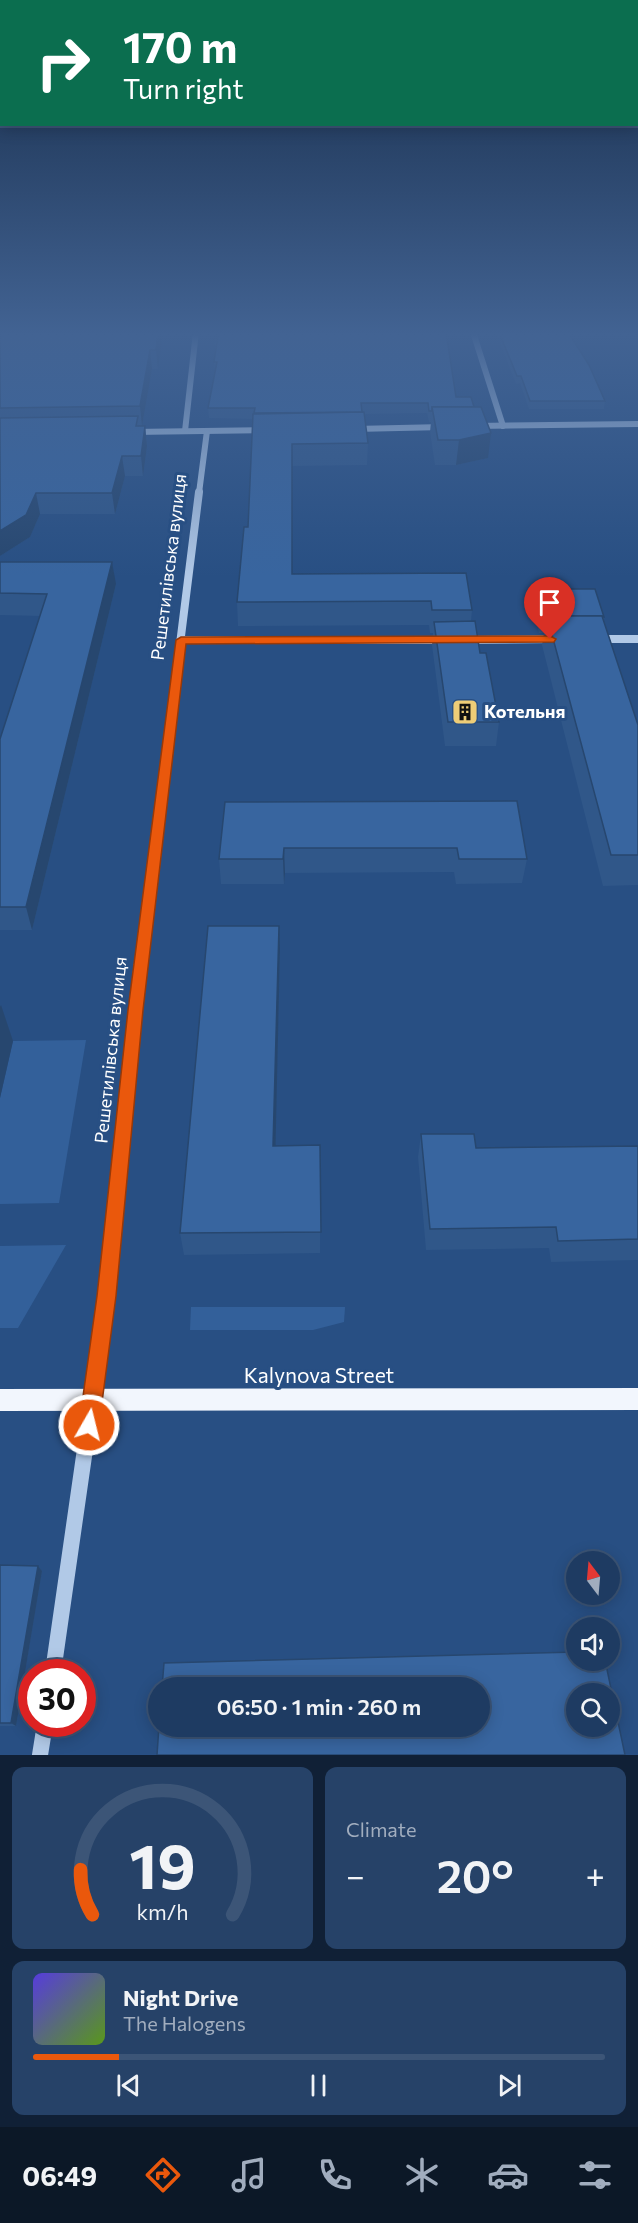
<!DOCTYPE html>
<meta charset="utf-8">
<style>
:root{--surface:#1e3b62;--page:#264268;--text:#f1f3f6;--muted:#a1adbe;--line:#3c5577;--accent:#ea580c}
body{margin:0;font-family:Commissioner,sans-serif;background:var(--page);color:var(--text);height:100vh;display:flex;flex-direction:column;font-size:22px;white-space:nowrap}
*{box-sizing:border-box;margin:0}
p{font-size:20px;color:var(--muted)}
.icon{flex:none;width:33px;height:33px;fill:none;stroke:currentColor;stroke-width:2;stroke-linecap:round;stroke-linejoin:round}
.map{position:relative;height:1755px;overflow:hidden}
.sheet{display:flex;flex-direction:column;gap:12px;padding:12px;background:#102036;flex:1}
.sheet>*{flex:none}
.hud{position:absolute;left:0px;top:0px;width:639px;height:126px;box-shadow:0 3px 15px #0003,0 0 0 2px var(--line);background:#0b6e4f;color:#fff;overflow:hidden}
.needle{width:39px;rotate:344deg}
.controls{position:absolute;left:566px;top:1551px;display:grid;gap:12px}
.controls a{display:grid;place-items:center;width:54px;height:54px;border-radius:50%;background:var(--surface);box-shadow:0 3px 15px #0003,0 0 0 2px var(--line);font-size:30px}
.speed{position:absolute;left:18px;top:1659px;display:flex;gap:12px;font-size:30px;font-weight:700;text-align:center}
.speed>*{display:grid;place-content:center;width:78px;height:78px;border-radius:50%;background:var(--surface);box-shadow:0 3px 15px #0003,0 0 0 2px var(--line);line-height:1}
.speed .limit{border:9px solid #d22;background:#fff;color:#111}
.pin{position:absolute;display:grid;place-items:center;width:51px;height:51px;color:#fff;margin:-62px -26px;border-radius:50% 50% 50% 0;rotate:-45deg;box-shadow:0 0 6px #0007}
.pin .icon{rotate:45deg}
.me{position:absolute;width:66px;margin:-33px;rotate:8deg;stroke-linejoin:round;filter:drop-shadow(0 0 4px #0008)}
.turn{display:flex;align-items:center;gap:21px;height:126px;padding:0 24px;font-size:27px}
.turn .icon{width:78px;height:78px;stroke-width:2.5}
.turn b{display:block;font-size:42px;line-height:51px}
.big{font-size:45px;font-weight:600;line-height:1.1}
.sheet .tile{flex:1;display:flex;flex-direction:column;justify-content:center;gap:9px;min-width:0;padding:0 21px;border-radius:12px;background:var(--page)}
.sheet .dial{align-items:center;gap:0}
.dial svg{height:156px;overflow:visible;fill:none;stroke:var(--line);stroke-width:7;stroke-linecap:round;text-anchor:middle}
.dial text{fill:var(--text);stroke:none}
.song{display:flex;align-items:center;gap:18px}
.cover{width:72px;height:72px;border-radius:9px;background:linear-gradient(135deg,hsl(250 70% 55%),hsl(90 70% 35%))}
.played{height:6px;border-radius:3px;background:linear-gradient(90deg,var(--accent) 15%,var(--line) 15%)}
.keys{display:flex;justify-content:space-around;direction:ltr}
.heat{display:flex;justify-content:space-between;align-items:center;font-size:33px;direction:ltr}
.sheet .tiles{flex:1;display:grid;gap:12px;grid-template-columns:1fr 1fr}
.tile:last-child{grid-column:span 2}
.trip{position:absolute;left:148px;top:1677px;width:342px;height:60px;border-radius:30px;background:var(--surface);box-shadow:0 3px 15px #0003,0 0 0 2px var(--line);font-weight:600;line-height:60px;text-align:center}
.dock{display:flex;height:96px;justify-content:space-around;align-items:center;background:#0c1827;color:var(--muted)}
.dock .icon{width:42px;height:42px}
.dock .selected{color:var(--accent)}
.dock b{font-size:27px;color:var(--text)}
.map>svg:first-child{display:block}
.green{fill:#33609a}
.lines{fill:none;stroke-linecap:round;stroke-linejoin:round}
.minor-far4{stroke:#b1c9e7;stroke-width:6}
.minor-far3{stroke:#b1c9e7;stroke-width:8}
.minor-far2{stroke:#b1c9e7;stroke-width:10}
.minor-far1{stroke:#b1c9e7;stroke-width:13}
.minor{stroke:#b1c9e7;stroke-width:16}
.major{fill:#f2f6fd;fill-rule:evenodd}
.wall{fill:#305789}
.shaded-wall{fill:#27476f}
.building{fill:#38659f;stroke:#27476f;stroke-width:1.5;fill-rule:evenodd}
.route{fill:#ea580c;stroke:#983908;stroke-width:1.5}
.labels{text-anchor:middle;stroke-width:6;stroke-linejoin:round;paint-order:stroke}
.street-label{font-size:18px;fill:#fff;stroke:#284f83}
.poi-label{font-size:18px;font-weight:bold;fill:#fff;stroke:#284f83;text-anchor:start}
.near-street-label{font-size:21px;fill:#fff;stroke:#284f83}
</style>
<div class="map">
<svg width="638" height="1755" viewBox="0 0 638 1755">
<rect width="100%" height="100%" fill="#284f83"/>
<g class="green">
<polygon points="86,1040 59,1203 0,1204 0,1098 13,1041"/>
<polygon points="66,1245 18,1328 0,1328 0,1246"/>
<polygon points="191,1307 345,1307 344,1322 313,1330 190,1330"/>
</g>
<g class="lines">
<g class="minor-far4">
<polyline points="473,332 503,426"/>
<polyline points="474,426 638,424"/>
<polyline points="354,429 444,427"/>
<polyline points="185,431 196,332"/>
<polyline points="132,432 267,430"/>
<polyline points="199,493 207,431"/>
</g>
<g class="minor-far3">
<polyline points="595,639 638,639"/>
<polyline points="181,640 445,640"/>
<polyline points="466,640 556,639"/>
<polyline points="173,700 199,492"/>
</g>
<polyline class="minor-far2" points="140,968 174,699"/>
<polyline class="minor-far1" points="105,1312 140,966"/>
<g class="minor">
<polyline points="53,1672 105,1310"/>
<polyline points="40,1755 45,1724"/>
</g>
<polygon class="major" points="638,1388 638,1410 0,1411 0,1389"/>
</g>
<g class="wall">
<polygon points="0,332 163,332 158,369 152,369 142,426 145,426 147,446 143,476 125,476 115,514 40,514 30,537 0,556"/>
<polygon points="216,332 456,397 488,458 456,465 435,465 430,432 431,422 429,422 427,413 364,414 368,443 367,465 292,466 292,574 472,610 471,621 499,722 496,746 445,746 432,645 433,633 430,633 429,625 238,626 237,602 248,527 253,419 209,418 208,408 215,372 214,362 216,346 215,346 215,336"/>
<polygon points="496,332 568,332 605,401 604,409 529,409 520,383 516,384"/>
<polygon points="0,562 116,584 32,930 0,930 0,739 40,616 0,615"/>
<polygon points="534,597 604,617 604,621 638,725 638,885 603,886 542,645 544,633 539,633 533,607"/>
<polygon points="225,802 527,859 522,883 456,884 454,872 285,873 284,884 221,884 219,859"/>
<polygon points="280,950 275,1146 320,1145 320,1253 184,1255 180,1233"/>
<polygon points="421,1134 476,1148 638,1146 638,1260 551,1262 549,1248 426,1250 418,1157"/>
<polygon points="0,1565 38,1566 42,1571 16,1726 0,1726"/>
</g>
<g class="shaded-wall">
<polygon points="158,332 163,332 158,369 156,350"/>
<polygon points="150,350 152,369 142,426 140,406"/>
<polygon points="145,426 147,446 143,476 141,456"/>
<polygon points="491,433 488,458 456,465 459,440"/>
<polygon points="122,456 125,476 115,514 112,493"/>
<polygon points="36,493 40,514 30,537 0,556 0,531"/>
<polygon points="112,562 116,584 32,930 26,907"/>
<polygon points="284,848 285,873 284,884 283,859"/>
<polygon points="279,926 280,950 275,1168 273,1146"/>
<polygon points="1,1005 13,1041 0,1098 0,1007"/>
<polygon points="38,1566 42,1571 16,1726 11,1723"/>
</g>
<g class="building">
<polygon points="0,332 158,332 156,350 150,350 140,406 0,408"/>
<polygon points="216,332 446,332 456,397 471,397 474,407 432,407 432,411 429,411 428,403 361,403 362,412 254,413 255,408 208,408 217,362 214,362 218,336 215,336"/>
<polygon points="499,332 568,332 589,365 605,401 530,401 521,376 517,376"/>
<polygon points="432,407 481,407 491,433 459,440 438,440"/>
<polygon points="364,412 368,443 292,444 292,574 466,573 472,610 432,610 431,601 237,602 244,527 248,527 253,414"/>
<polygon points="138,416 136,426 145,426 141,456 122,456 112,493 36,493 26,515 0,531 0,418"/>
<polygon points="0,562 112,562 26,907 0,907 0,739 47,594 0,593"/>
<polygon points="559,589 595,589 604,617 602,617 602,616 547,616 546,624 541,624 534,597"/>
<polygon points="547,616 602,616 638,725 638,855 611,855"/>
<polygon points="475,621 480,653 486,653 499,722 448,722 434,622"/>
<polygon points="517,801 527,859 459,859 457,848 284,848 283,859 219,859 225,802"/>
<polygon points="208,926 279,926 273,1146 320,1145 321,1232 180,1233"/>
<polygon points="421,1134 474,1134 476,1148 638,1146 638,1239 558,1241 556,1227 430,1229"/>
<polygon points="0,1565 38,1566 11,1723 0,1723"/>
<path d="M576,1652V1660H605L625,1755H157L159,1726H480V1688H162L164,1663ZM576,1694H609V1726H576Z"/>
</g>
<linearGradient id="sky" x2="0" y2="1"><stop stop-color="#162b48"/><stop offset="0.58" stop-color="#426393"/><stop offset="1" stop-color="#426393" stop-opacity="0"/></linearGradient>
<rect width="638" height="577" fill="url(#sky)"/>
<polygon class="route" points="550,636 556,639 554,642 186,644 143,1010 116,1296 99,1425 96,1433 89,1436 82,1433 79,1425 97,1296 128,1010 176,640 181,637"/>
<defs>
<symbol id="building-square" viewBox="-11 -11 22 22"><rect x="-9" y="-9" width="18" height="18" rx="4" fill="#eecd77" stroke="#284f83"/><path d="M-4-6H4V6H1V3H-1V6H-4ZM-2.5-4.3h1.7v1.8h-1.7ZM.8-4.3h1.7v1.8H.8ZM-2.5-1h1.7V.8h-1.7ZM.8-1h1.7V.8H.8Z" fill="#111"/></symbol>
</defs>
<g fill-rule="evenodd">
<use href="#building-square" x="450" y="697" width="30" height="30"/>
</g>
<g class="labels">
<g class="street-label">
<text transform="translate(169 567) rotate(-83)" y="6">Решетилівська вулиця</text>
<text transform="translate(111 1050) rotate(-84)" y="6">Решетилівська вулиця</text>
</g>
<g class="poi-label">
<text x="484" y="718">Котельня</text>
</g>
<g class="near-street-label">
<text x="319" y="1383">Kalynova Street</text>
</g>
</g>
</svg>
<div class="controls">
<a><svg class="needle" viewBox="-14 -14 28 28"><path d="M0-13l5 13h-10z" fill="#e53935"/><path d="M0 13l5-13h-10z" fill="#a1adbe"/></svg></a>
<a><svg class="icon" aria-label="sound" viewBox="0 0 24 24"><path d="M4 9h4l5-4v14l-5-4H4zM17 9q2 3 0 6"/></svg></a>
<a><svg class="icon" aria-label="search" viewBox="0 0 24 24"><circle cx="10" cy="10" r="6"/><path d="M15 15l6 6"/></svg></a>
</div>
<div class="speed"><div class="limit">30</div></div>
<div class="pin" style="left:550px;top:639px;background:#d93025"><svg class="icon" aria-label="arrive" viewBox="0 0 24 24"><path d="M6 21V4h12l-3 4 3 4H6"/></svg></div>
<svg class="me" style="left:89px;top:1425px" viewBox="-20 -20 40 40"><circle r="17" fill="#ea580c" stroke="#fff" stroke-width="3"/><path d="M0-11L8 9 0 5-8 9z" fill="#fff"/></svg>
<div class="trip">06:50 · 1 min · 260 m</div>
<div class="hud">
<div class="turn"><svg class="icon" aria-label="right" viewBox="0 0 24 24"><path d="M7 20v-9h11M14 6l5 5-5 5"/></svg><div><b>170 m</b>Turn right</div></div>
</div>
</div>
<section class="sheet">
<div class="tiles">
<div class="tile dial"><svg viewBox="0 0 100 80">
<path d="M14 69A42 42 0 1 1 86 69"/>
<path d="M14 69A42 42 0 0 1 8 46" stroke="#ea580c"/>
<text x="50" y="56" font-size="32" font-weight="700">19</text>
<text x="50" y="72" font-size="11">km/h</text>
</svg></div>
<div class="tile"><p>Climate</p>
<div class="heat"><a>−</a><b class="big">20°</b><a>+</a></div>
</div>
<div class="tile">
<div class="song"><i class="cover"></i><div><b>Night Drive</b><p>The Halogens</p></div></div>
<div class="played"></div>
<div class="keys"><svg class="icon" aria-label="previous" viewBox="0 0 24 24"><path d="M18 5L8 12l10 7zM5 5v14"/></svg><svg class="icon" aria-label="pause" viewBox="0 0 24 24"><path d="M8 5v14M16 5v14"/></svg><svg class="icon" aria-label="next" viewBox="0 0 24 24"><path d="M6 5l10 7-10 7zM19 5v14"/></svg></div>
</div>
</div>
</section>
<nav class="dock">
<b>06:49</b>
<svg class="icon selected" aria-label="directions" viewBox="0 0 24 24"><path d="M12 3l9 9-9 9-9-9zM9 14v-3h6M13 9l2 2-2 2"/></svg>
<svg class="icon" aria-label="music" viewBox="0 0 24 24"><path d="M9 18V5l10-2v13"/><circle cx="6" cy="18" r="3"/><circle cx="16" cy="16" r="3"/></svg>
<svg class="icon" aria-label="phone" viewBox="0 0 24 24"><path d="M5 4h4l2 5-3 2q2 4 5 5l2-3 5 2v4C11 20 4 13 5 4z"/></svg>
<svg class="icon" aria-label="climate" viewBox="0 0 24 24"><path d="M12 3v18M4 7l16 10M4 17L20 7"/></svg>
<svg class="icon" aria-label="car" viewBox="0 0 24 24"><path d="M5 17H2v-5l4-1 3-4h7l3 4 3 1v5h-3M9 17h6M6 11h13"/><circle cx="7" cy="17" r="2"/><circle cx="17" cy="17" r="2"/></svg>
<svg class="icon" aria-label="filters" viewBox="0 0 24 24"><path d="M4 7h16M4 17h16"/><circle cx="9" cy="7" r="2"/><circle cx="15" cy="17" r="2"/></svg>
</nav>
